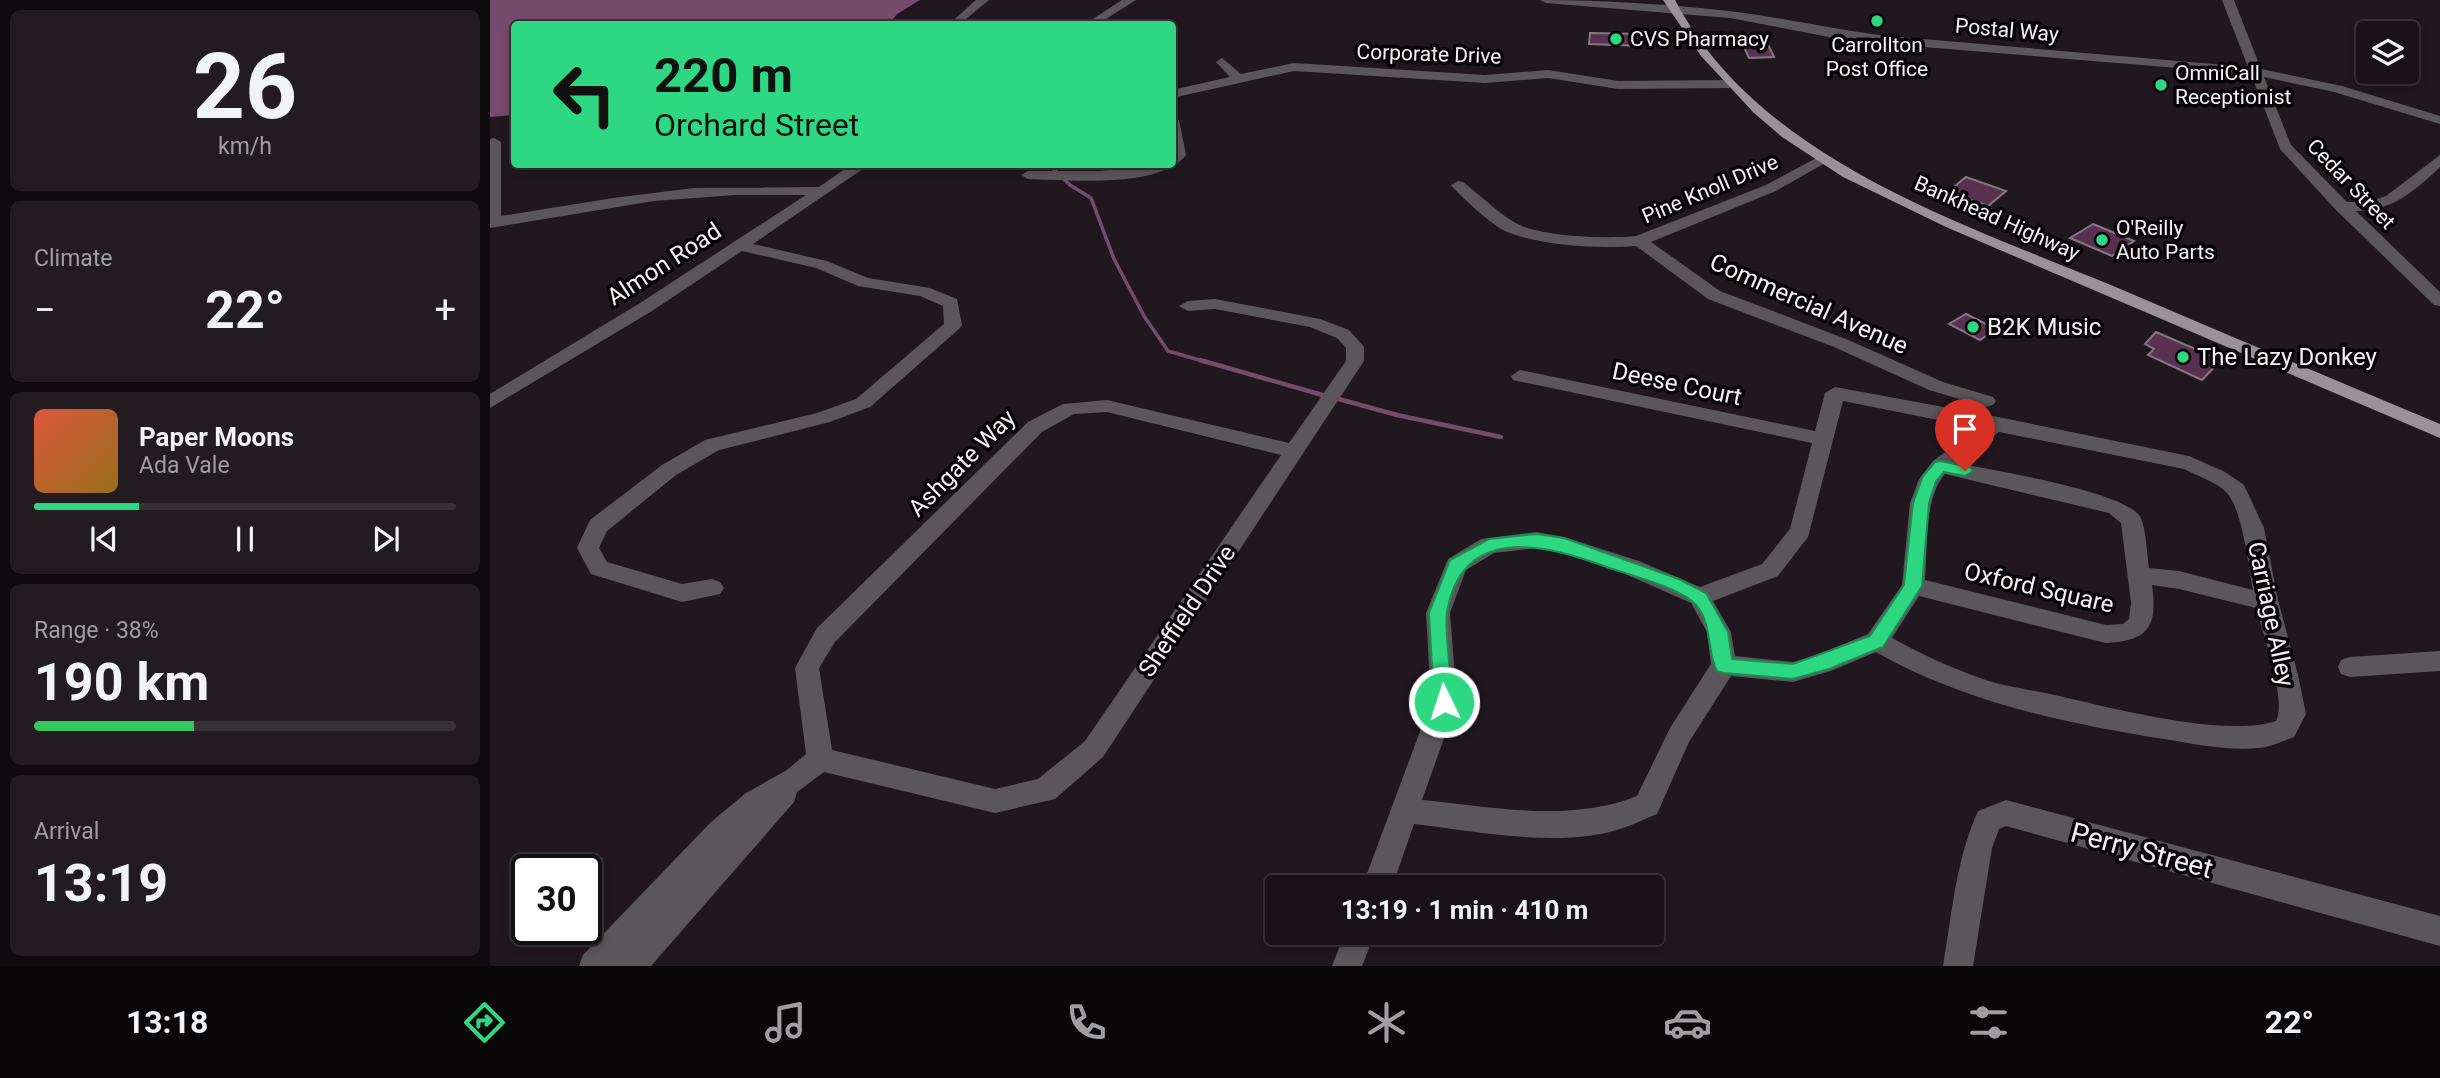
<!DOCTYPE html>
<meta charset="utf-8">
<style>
:root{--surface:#191217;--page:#221b20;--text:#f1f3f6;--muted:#9f9ea1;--line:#373236;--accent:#2ed883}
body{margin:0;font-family:Roboto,sans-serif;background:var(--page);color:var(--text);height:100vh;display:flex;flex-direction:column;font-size:26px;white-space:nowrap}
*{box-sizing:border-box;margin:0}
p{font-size:23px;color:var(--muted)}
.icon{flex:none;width:38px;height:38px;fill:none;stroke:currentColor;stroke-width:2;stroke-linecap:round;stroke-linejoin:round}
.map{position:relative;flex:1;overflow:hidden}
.panel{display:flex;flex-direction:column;gap:10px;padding:10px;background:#0e0a0d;width:490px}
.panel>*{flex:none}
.hud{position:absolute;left:21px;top:21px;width:665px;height:147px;border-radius:7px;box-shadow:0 4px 10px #0003,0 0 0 2px var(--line);background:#2ed883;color:#111;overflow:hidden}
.tools{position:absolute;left:1866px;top:21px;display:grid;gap:14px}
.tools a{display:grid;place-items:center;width:63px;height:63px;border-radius:7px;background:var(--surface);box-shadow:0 4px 10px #0003,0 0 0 2px var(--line);font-size:35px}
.speed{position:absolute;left:21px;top:854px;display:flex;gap:14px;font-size:35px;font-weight:700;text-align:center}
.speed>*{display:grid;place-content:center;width:91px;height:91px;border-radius:50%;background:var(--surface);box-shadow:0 4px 10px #0003,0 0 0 2px var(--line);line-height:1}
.speed .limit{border:4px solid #111;border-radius:10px;background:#fff;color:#111}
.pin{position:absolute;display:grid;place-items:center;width:60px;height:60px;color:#fff;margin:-72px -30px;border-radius:50% 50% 50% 0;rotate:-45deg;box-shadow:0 0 7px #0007}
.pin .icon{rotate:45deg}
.me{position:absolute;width:77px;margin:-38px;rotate:356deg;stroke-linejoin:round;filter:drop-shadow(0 0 5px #0008)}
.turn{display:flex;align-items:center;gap:24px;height:147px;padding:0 28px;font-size:32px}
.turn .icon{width:91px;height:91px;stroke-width:2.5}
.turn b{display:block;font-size:49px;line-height:60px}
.big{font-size:52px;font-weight:700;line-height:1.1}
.panel .card{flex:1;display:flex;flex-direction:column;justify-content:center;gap:10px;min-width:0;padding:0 24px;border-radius:10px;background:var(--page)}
.panel .dial{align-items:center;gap:0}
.dial b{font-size:91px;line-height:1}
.song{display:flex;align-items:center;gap:21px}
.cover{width:84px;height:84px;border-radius:10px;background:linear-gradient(135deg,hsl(10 70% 55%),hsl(40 70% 35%))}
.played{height:7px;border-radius:4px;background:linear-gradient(90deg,var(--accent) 25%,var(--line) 25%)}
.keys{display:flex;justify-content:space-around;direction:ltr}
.heat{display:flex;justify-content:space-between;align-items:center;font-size:38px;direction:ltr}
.charge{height:10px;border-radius:5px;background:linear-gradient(90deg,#34c759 38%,var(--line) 0)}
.trip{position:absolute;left:775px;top:875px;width:399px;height:70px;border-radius:7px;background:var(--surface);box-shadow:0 4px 10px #0003,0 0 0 2px var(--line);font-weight:700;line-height:70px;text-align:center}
.tabs{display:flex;height:112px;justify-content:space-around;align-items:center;background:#0a0709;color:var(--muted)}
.tabs .icon{width:49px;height:49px}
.tabs .current{color:var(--accent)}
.tabs b{font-size:32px;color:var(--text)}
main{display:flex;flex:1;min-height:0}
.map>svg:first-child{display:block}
.water{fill:#754a6b}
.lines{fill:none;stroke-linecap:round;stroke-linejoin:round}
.stream-far1{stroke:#754a6b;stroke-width:3.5}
.stream{stroke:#754a6b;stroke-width:4.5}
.building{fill:#593050;stroke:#837880;stroke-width:2}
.minor{fill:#5b565a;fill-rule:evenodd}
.major{fill:#9b9199;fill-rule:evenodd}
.route{fill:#2ed883;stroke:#1e8c55;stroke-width:2}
.poi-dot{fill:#2ed883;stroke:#080508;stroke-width:2.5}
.labels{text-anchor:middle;stroke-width:7;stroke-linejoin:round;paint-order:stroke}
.far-street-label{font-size:21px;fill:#f6f0f4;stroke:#080508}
.far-poi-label{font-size:21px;fill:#f6f0f4;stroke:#080508;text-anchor:start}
.street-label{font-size:24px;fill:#f6f0f4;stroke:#080508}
.poi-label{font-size:24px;fill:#f6f0f4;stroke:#080508;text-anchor:start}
.near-street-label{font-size:28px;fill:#f6f0f4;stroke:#080508}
</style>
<main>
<section class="panel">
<div class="card dial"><b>26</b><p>km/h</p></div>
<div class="card"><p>Climate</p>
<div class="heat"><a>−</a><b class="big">22°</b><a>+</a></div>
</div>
<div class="card">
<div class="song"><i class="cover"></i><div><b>Paper Moons</b><p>Ada Vale</p></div></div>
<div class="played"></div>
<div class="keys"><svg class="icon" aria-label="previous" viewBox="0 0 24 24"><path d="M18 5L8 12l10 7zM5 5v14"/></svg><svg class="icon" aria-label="pause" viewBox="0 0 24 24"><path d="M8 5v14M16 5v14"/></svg><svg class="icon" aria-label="next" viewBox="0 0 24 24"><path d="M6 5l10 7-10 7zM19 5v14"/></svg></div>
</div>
<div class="card"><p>Range · 38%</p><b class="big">190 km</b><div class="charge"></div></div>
<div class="card"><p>Arrival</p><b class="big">13:19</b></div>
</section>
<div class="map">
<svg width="1950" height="966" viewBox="0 0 1950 966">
<rect width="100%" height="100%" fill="#21181f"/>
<polygon class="water" points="0,0 430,0 407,14 399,24 24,24 24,115 0,117"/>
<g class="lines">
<polyline class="stream-far1" points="558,164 580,185 601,198 624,259 654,316 678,351 716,362"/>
<g class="stream">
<polyline points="710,360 836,396"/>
<polyline points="845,398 907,415 1011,437"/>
</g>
</g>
<g class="building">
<polygon points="1100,33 1153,34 1153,46 1099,44"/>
<polygon points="1248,34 1273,34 1284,57 1259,58"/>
<polygon points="1476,177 1516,191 1498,206 1458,192"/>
<polygon points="1603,224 1644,241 1622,256 1580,238"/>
<polygon points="1476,314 1506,329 1490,340 1459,324"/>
<polygon points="1666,332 1731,360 1712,380 1658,355 1664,349 1655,344"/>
</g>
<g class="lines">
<g class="minor">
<polygon points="486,0 499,0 470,24 459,24"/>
<polygon points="632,0 646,0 608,24 595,24"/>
<path d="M1050,0C1113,0 1176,4 1238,11C1291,17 1344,30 1397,36L1758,67L1732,0H1744L1771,69L1852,86L1950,116V124L1844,92L1774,77L1801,145L1857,202H1879L1896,196L1950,155V167C1926,190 1901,212 1866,211L1950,292V306L1944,305L1845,209L1790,149L1761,74L1397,44L1344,38L1240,18L1056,3Z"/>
<polygon points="732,58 751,74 804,63 995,75 1058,70 1128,81 1239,80 1245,84 1239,88 1128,89 1058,78 995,83 804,71 682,98 682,90 740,77 726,62"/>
<path d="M682,116L689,120L696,155C670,189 578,180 538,179L531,175L538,171H609L682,164Z"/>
<polygon points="4,138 11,142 11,216 123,198 204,188 329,187 362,164 380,164 263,244 337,261 378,278 440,288 467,299 472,325 469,329 380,407 340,422 229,450 186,475 117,531 109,548 117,562 192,584 222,579 230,582 234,588 230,594 192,602 101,574 87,548 100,520 172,465 215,440 327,413 366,399 454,324 453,306 430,296 368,286 326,268 252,251 162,311 0,408 0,394 150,303 316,195 245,195 164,201 0,228 0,139"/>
<path d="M1332,155L1339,159L1337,162L1286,191L1161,242L1230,291L1356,339L1453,382L1503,397L1506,401L1503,405L1496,407L1439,390L1344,347L1218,299L1146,246C1109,249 1049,246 1015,231C1001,224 971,197 961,185L968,181L973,182C990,195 1006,211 1024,222C1048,237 1118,239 1146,236L1276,185Z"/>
<path d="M725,299L830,319L859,330L874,347V361L613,757L565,799L505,813L334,772L307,792L304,802L161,966H89L93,955L221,822L256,793L297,770L316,754L305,668L327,628L538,422L573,404L617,400L799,443L856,361V348L847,338L820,327L725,309L698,311L689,306L698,301ZM617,412L791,455L595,741L548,779L505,789L342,750L329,668L345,642L552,432L584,414Z"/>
<path d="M1030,370L1325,431L1335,393L1345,387L1508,417L1699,456L1735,472L1754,485L1774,528L1788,600L1808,675L1816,714L1804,737C1793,741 1781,747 1769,748C1737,751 1705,744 1674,739C1575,723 1473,702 1386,652L1341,671L1303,682L1241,676L1199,742L1167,814C1154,819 1141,826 1127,830C1067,848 985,831 924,824L902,887H872L941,702L936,613L958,559L991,539L1046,532L1074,537L1149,561L1210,587L1272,564L1300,529L1322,443L1023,380L1021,376ZM1353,401L1488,428L1443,461L1429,479L1420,503L1412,585L1378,634L1327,655L1303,662L1245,656L1241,632L1223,601L1288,576L1318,537ZM1509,432L1694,469C1707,476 1727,482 1737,493C1753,511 1758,566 1763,590L1689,571L1659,568C1657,555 1656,524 1649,515C1628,490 1505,471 1468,463ZM1455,474L1619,513L1631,523L1641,603L1639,619L1633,624L1616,625L1435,580C1438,548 1433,500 1455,474ZM1046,548L1072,553L1133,573L1201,603L1217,632L1221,664L1180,728L1147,796C1080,823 1003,807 932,800L967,702L960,613L976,570L1004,553ZM1662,585L1689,589L1766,608C1773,633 1797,701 1786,721C1736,738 1622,708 1569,696C1543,690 1515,687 1490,678C1459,667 1431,654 1402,638L1429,596L1616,643C1658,641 1668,627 1662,585Z"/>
<polygon points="1950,651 1950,671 1860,677 1851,674 1848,667 1851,660 1860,657"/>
<path d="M1516,800L1950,916V946L1516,826L1509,829L1502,848L1483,966H1453C1462,914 1466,859 1488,811Z"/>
<polygon points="855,933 885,933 872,966 842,966"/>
</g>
<path class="major" d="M1173,0H1185C1269,160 1472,223 1628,288C1735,334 1843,379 1950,424V438L1456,227L1353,177L1292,137L1264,113L1211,56Z"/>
</g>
<path class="route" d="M1450,461L1480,467L1483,471L1475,476L1454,472L1446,481L1439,503L1432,586L1393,647L1339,669L1303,679L1234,673L1227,671C1216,650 1223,620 1203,602C1187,587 1136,574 1114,566C1053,543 972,525 957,612C954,631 962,681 963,702L960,708L954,710L947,708L944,702L939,613L960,560L999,539L1046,534L1074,538L1189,579L1216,593L1238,632L1242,659L1303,664L1380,636L1414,585L1423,503L1433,476L1445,462Z"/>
<g class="poi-dot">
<circle cx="1387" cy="21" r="7"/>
<circle cx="1126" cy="39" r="7"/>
<circle cx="1671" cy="85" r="7"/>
<circle cx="1612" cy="240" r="7"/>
<circle cx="1483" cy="327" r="7"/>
<circle cx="1693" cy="357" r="7"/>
</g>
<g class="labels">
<g class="far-street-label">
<text transform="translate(1517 30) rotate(5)" y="7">Postal Way</text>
<text transform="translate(939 54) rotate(2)" y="7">Corporate Drive</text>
<text transform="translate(1861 184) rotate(46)" y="7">Cedar Street</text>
<text transform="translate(1220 189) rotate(-23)" y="7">Pine Knoll Drive</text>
<text transform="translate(1507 218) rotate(24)" y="7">Bankhead Highway</text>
</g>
<g class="far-poi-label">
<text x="1140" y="46">CVS Pharmacy</text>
<text x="1387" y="52" text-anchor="middle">Carrollton<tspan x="1387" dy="24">Post Office</tspan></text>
<text x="1685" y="80">OmniCall<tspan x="1685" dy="24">Receptionist</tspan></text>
<text x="1626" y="235">O'Reilly<tspan x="1626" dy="24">Auto Parts</tspan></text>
</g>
<g class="street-label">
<text transform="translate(174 264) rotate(-33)" y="8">Almon Road</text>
<text transform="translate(1319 304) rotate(24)" y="8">Commercial Avenue</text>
<text transform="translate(1187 384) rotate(12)" y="8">Deese Court</text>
<text transform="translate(472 463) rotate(-45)" y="8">Ashgate Way</text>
<text transform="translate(1549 588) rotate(13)" y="8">Oxford Square</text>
<text transform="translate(697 611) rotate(-56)" y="8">Sheffield Drive</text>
<text transform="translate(1781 614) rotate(78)" y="8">Carriage Alley</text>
</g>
<g class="poi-label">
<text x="1497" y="335">B2K Music</text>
<text x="1707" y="365">The Lazy Donkey</text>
</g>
<g class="near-street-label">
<text transform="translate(1652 850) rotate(15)" y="10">Perry Street</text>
</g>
</g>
</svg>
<div class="tools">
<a><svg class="icon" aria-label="layers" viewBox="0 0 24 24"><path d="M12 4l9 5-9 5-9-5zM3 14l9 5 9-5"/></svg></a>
</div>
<div class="speed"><div class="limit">30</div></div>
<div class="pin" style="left:1475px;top:471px;background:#d93025"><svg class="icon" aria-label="arrive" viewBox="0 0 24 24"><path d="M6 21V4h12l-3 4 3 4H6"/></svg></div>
<svg class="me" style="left:954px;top:702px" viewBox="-20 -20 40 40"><circle r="17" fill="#2ed883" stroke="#fff" stroke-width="3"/><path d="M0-11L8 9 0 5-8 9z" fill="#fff"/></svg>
<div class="trip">13:19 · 1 min · 410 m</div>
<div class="hud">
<div class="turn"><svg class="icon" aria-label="left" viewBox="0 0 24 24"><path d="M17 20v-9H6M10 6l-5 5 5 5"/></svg><div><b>220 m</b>Orchard Street</div></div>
</div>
</div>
</main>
<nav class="tabs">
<b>13:18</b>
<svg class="icon current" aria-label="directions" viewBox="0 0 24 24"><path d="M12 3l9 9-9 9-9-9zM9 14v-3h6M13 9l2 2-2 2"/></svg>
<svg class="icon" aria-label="music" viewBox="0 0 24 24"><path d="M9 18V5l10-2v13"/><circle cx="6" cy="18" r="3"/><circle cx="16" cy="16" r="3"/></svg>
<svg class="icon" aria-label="phone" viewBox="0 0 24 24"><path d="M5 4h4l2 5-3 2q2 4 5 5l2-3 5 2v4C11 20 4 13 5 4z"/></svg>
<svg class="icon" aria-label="climate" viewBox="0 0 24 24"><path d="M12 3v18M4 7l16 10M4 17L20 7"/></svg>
<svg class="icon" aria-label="car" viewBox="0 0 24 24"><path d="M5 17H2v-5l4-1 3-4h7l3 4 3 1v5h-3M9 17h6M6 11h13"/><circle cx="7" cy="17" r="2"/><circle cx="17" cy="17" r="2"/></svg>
<svg class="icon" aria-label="filters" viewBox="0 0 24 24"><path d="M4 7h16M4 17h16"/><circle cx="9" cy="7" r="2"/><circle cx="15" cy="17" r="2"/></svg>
<b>22°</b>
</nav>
